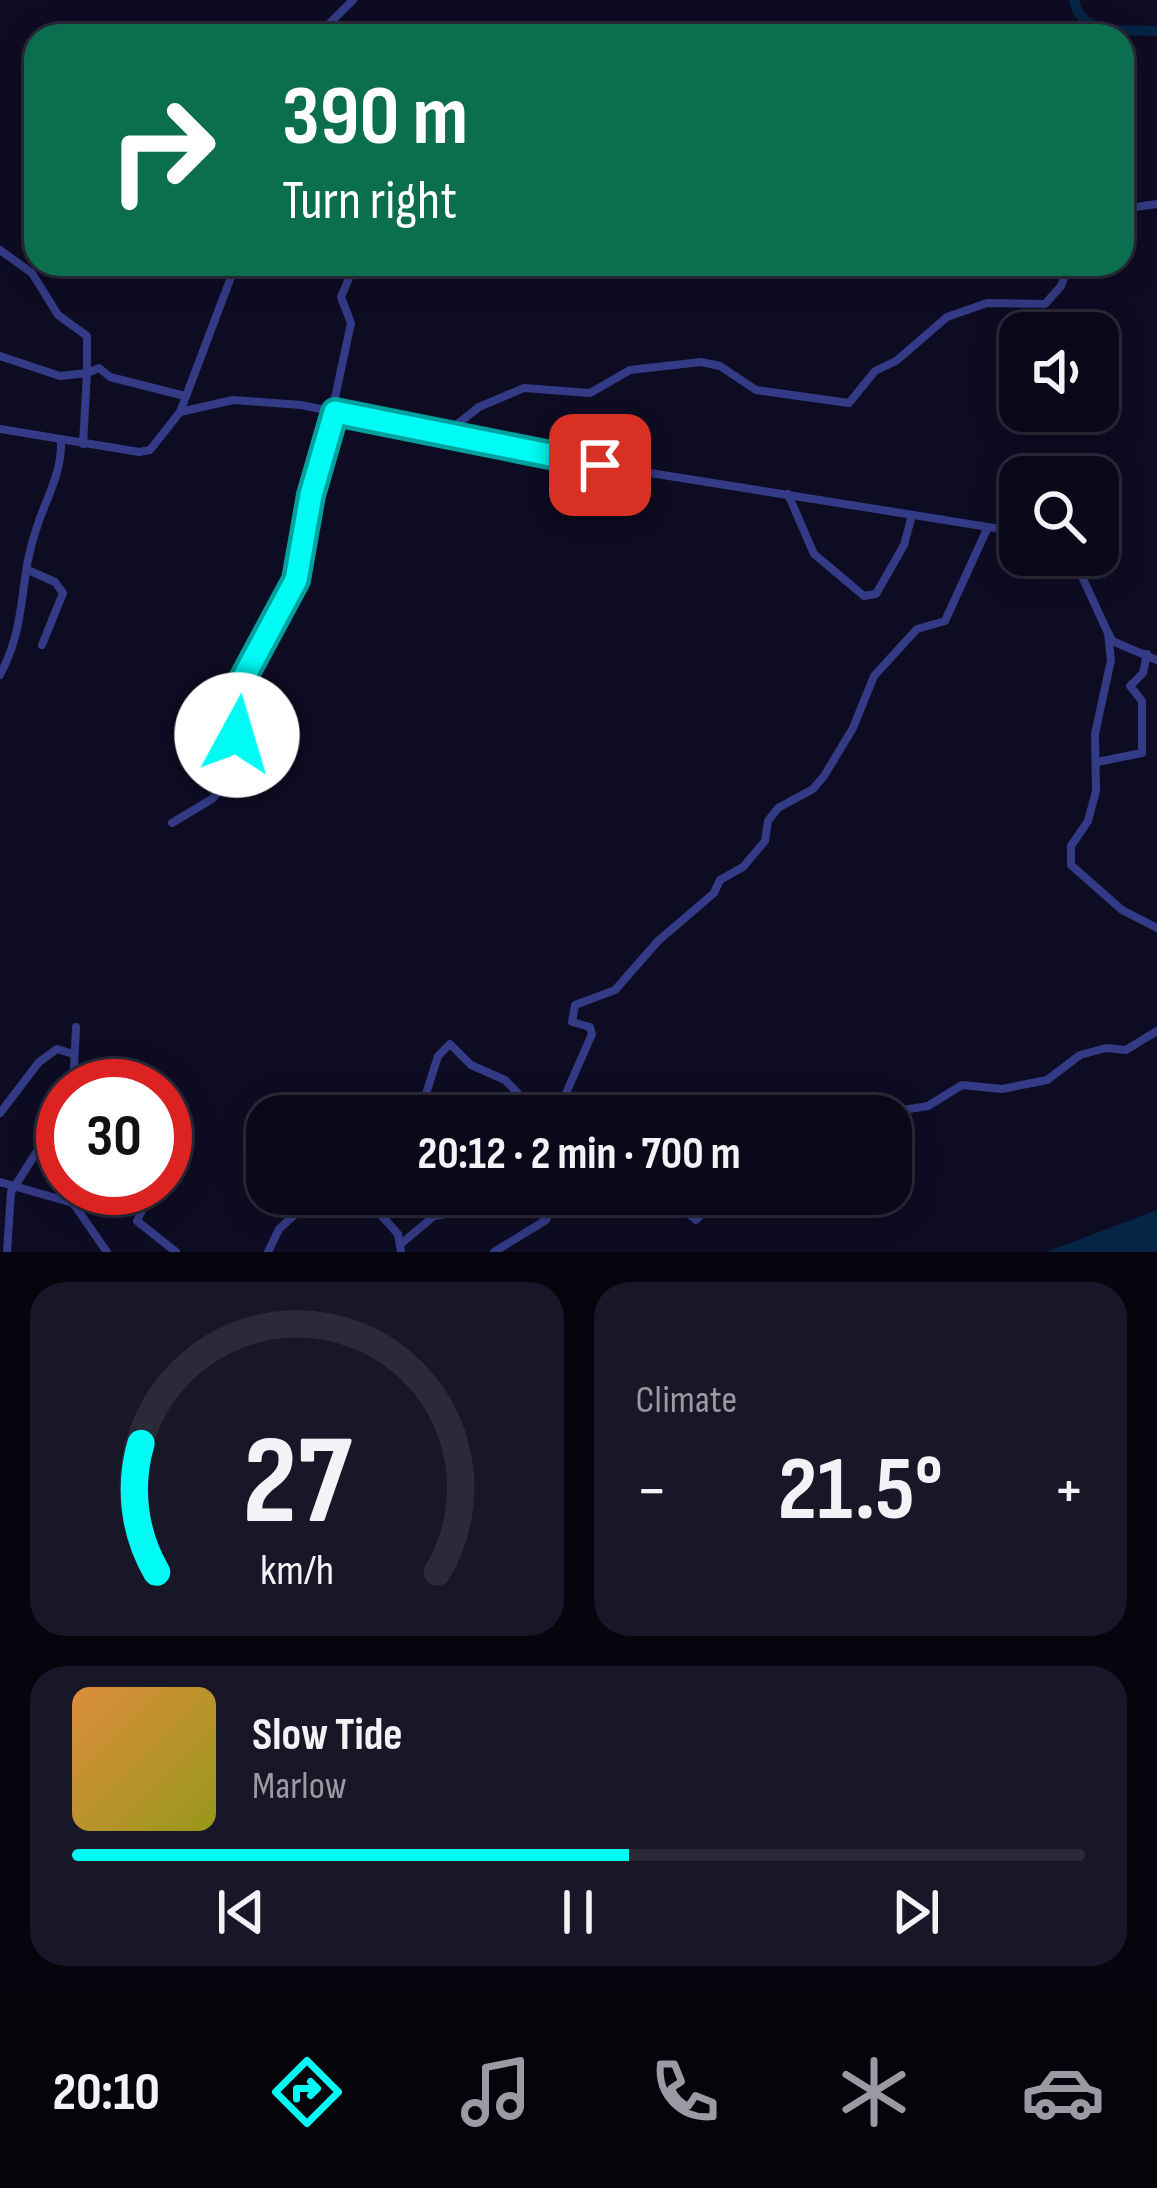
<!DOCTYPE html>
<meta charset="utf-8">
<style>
:root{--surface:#0a091a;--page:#181727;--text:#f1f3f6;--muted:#999aa2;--line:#2a2a39;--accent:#00faf4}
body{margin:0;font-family:"Sofia Sans Condensed",sans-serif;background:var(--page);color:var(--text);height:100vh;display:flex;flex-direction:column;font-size:45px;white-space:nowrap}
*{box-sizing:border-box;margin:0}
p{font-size:39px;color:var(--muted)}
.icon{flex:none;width:66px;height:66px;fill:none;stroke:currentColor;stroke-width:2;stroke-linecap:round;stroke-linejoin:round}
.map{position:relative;height:1252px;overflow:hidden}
.side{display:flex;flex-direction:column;gap:30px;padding:30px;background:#06050e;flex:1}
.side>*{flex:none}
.hud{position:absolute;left:24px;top:24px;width:1110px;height:252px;border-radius:36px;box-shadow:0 6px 30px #0003,0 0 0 3px var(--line);background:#0b6e4f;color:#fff;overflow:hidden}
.tools{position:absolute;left:999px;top:312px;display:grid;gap:24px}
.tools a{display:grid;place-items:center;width:120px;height:120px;border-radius:24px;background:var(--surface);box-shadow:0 6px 30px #0003,0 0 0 3px var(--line);font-size:60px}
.speed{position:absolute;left:36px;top:1059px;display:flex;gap:24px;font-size:60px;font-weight:700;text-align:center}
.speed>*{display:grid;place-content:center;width:156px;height:156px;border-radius:50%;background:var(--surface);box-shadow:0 6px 30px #0003,0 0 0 3px var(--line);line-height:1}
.speed .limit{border:18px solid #d22;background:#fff;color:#111}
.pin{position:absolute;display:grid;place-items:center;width:102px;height:102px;color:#fff;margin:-51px;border-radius:24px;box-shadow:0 6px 18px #0006}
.me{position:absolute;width:132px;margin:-66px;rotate:6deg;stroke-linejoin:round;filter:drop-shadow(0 0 9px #0008)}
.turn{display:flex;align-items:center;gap:42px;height:252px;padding:0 60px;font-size:54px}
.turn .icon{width:156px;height:156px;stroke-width:2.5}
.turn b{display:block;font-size:84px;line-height:102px}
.big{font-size:90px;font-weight:700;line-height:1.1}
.side .widget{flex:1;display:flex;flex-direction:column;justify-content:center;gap:18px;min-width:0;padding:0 42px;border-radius:36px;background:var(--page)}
.side .dial{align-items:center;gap:0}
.dial svg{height:312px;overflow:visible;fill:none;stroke:var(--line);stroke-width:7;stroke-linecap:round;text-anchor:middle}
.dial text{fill:var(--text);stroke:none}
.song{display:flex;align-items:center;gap:36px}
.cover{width:144px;height:144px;border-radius:18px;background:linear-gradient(135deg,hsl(30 70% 55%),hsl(60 70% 35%))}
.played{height:12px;border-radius:6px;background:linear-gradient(90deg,var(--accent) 55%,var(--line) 55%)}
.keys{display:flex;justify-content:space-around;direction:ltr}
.heat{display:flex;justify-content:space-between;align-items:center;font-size:66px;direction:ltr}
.side .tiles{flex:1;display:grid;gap:30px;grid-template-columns:1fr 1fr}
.widget:last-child{grid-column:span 2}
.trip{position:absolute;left:246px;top:1095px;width:666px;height:120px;border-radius:36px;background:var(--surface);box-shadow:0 6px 30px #0003,0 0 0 3px var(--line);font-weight:700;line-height:120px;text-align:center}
.tab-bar{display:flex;height:192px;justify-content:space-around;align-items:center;background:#04040a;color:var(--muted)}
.tab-bar .icon{width:84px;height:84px}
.tab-bar .current{color:var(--accent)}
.tab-bar b{font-size:54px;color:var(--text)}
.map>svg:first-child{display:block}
.water{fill:#062443}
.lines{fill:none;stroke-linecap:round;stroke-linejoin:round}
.river{stroke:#062443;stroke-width:10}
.minor{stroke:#343b86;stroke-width:8}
.route-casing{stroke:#00a29f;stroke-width:30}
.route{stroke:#00faf4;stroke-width:21}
</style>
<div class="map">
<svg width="1157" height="1252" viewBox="0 0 1157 1252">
<rect width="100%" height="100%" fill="#0d0c23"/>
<polygon class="water" points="1157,1210 1157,1252 1046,1252"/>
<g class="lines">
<path class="river" d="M1074,0C1082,40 1128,28 1157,31"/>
<g class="minor">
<polyline points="317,36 353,0"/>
<polyline points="1122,209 1157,204"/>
<polyline points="0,250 32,273 58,315 87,336 87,373 99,368 110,377 185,396"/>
<polyline points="236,264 180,412 233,400 301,405 600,465 1020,532"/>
<polyline points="0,356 60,376 87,373 83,444"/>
<polyline points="0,429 139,452 150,450 180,412"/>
<polyline points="446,433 479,407 524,388 590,393 630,370 701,362 720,366 756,390 849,403 875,371 896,361 947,317 987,303 1045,304 1061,286 1069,264"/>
<polyline points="788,494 814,554 864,596 876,594 904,545 912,515"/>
<polyline points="1072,555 1108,633 1111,660 1095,734 1096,791 1088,821 1071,846 1071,865 1122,910 1157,928"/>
<polyline points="28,570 55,582 63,593 42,645"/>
<polyline points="1109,634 1112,641 1157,660"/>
<path d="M0,675C28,622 18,582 36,530C46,497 62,475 61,440"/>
<polyline points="1097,762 1142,753 1142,701 1130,686 1143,673 1147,654"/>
<polyline points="172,823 212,799 227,783 239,687 296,580 351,323 341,297 355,264"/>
<polyline points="73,1086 76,1027"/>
<polyline points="0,1113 39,1062 57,1049 73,1054"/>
<polyline points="419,1116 438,1056 450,1044 471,1065 505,1080 540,1116"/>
<polyline points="500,1116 516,1091"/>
<polyline points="556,1116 592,1034 590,1027 572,1022 575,1005 615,990 658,941 714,893 720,880 743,867 765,841 768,821 778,808 813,789 824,776 853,728 874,676 917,629 945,621 987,529"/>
<polyline points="866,1116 928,1106 962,1085 1002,1089 1047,1080 1080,1055 1106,1048 1126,1050 1157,1031"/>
<polyline points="0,1182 73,1203 107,1252"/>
<polyline points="117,1188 145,1204 137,1221 176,1252"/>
<polyline points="362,1194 398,1234 401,1252"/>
<polyline points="664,1194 696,1220 722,1194"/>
<polyline points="382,1213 399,1194"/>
<polyline points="402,1243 434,1216 459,1212 485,1194"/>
<polyline points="7,1252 11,1192 63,1111"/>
<polyline points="268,1252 279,1229 318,1194"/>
<polyline points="494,1252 546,1220 558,1194"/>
</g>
</g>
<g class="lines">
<defs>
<polyline id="route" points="237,735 239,686 296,580 311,495 335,412 600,465"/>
</defs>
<use href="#route" class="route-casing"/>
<use href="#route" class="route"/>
</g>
</svg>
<div class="tools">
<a><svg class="icon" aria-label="sound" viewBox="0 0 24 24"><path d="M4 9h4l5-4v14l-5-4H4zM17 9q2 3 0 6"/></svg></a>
<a><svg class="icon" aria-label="search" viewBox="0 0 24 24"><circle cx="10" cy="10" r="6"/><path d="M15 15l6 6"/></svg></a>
</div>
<div class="speed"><div class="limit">30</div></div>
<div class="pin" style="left:600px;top:465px;background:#d93025"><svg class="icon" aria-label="arrive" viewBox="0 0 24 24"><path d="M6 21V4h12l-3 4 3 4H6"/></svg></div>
<svg class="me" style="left:237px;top:735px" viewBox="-20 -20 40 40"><circle r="19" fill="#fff"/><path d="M0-13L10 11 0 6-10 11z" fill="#00faf4"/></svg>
<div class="trip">20:12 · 2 min · 700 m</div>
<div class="hud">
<div class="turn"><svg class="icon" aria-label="right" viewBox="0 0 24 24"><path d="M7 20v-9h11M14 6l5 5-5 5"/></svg><div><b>390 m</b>Turn right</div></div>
</div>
</div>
<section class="side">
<div class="tiles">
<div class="widget dial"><svg viewBox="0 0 100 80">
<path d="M14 69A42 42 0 1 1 86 69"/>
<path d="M14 69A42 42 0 0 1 10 36" stroke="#00faf4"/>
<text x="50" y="56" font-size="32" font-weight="700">27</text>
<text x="50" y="72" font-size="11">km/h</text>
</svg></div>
<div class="widget"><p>Climate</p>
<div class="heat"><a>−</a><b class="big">21.5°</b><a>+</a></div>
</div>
<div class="widget">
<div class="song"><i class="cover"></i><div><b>Slow Tide</b><p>Marlow</p></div></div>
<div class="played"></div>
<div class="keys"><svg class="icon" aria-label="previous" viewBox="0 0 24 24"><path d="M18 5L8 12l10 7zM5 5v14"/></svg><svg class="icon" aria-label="pause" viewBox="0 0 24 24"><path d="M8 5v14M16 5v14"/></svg><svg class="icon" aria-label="next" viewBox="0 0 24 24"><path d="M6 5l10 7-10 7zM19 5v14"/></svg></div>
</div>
</div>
</section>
<nav class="tab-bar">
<b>20:10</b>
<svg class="icon current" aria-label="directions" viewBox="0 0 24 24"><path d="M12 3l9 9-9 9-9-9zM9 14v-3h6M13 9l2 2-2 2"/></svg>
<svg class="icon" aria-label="music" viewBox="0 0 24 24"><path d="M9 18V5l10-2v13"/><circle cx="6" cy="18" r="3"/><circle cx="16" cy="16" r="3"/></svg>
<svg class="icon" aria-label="phone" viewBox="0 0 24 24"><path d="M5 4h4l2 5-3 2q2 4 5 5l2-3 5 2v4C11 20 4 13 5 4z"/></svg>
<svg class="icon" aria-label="climate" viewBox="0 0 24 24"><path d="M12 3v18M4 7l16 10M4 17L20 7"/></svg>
<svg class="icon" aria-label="car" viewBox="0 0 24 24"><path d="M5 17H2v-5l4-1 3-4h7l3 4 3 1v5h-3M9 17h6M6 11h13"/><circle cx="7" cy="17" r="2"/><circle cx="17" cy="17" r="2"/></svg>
</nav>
